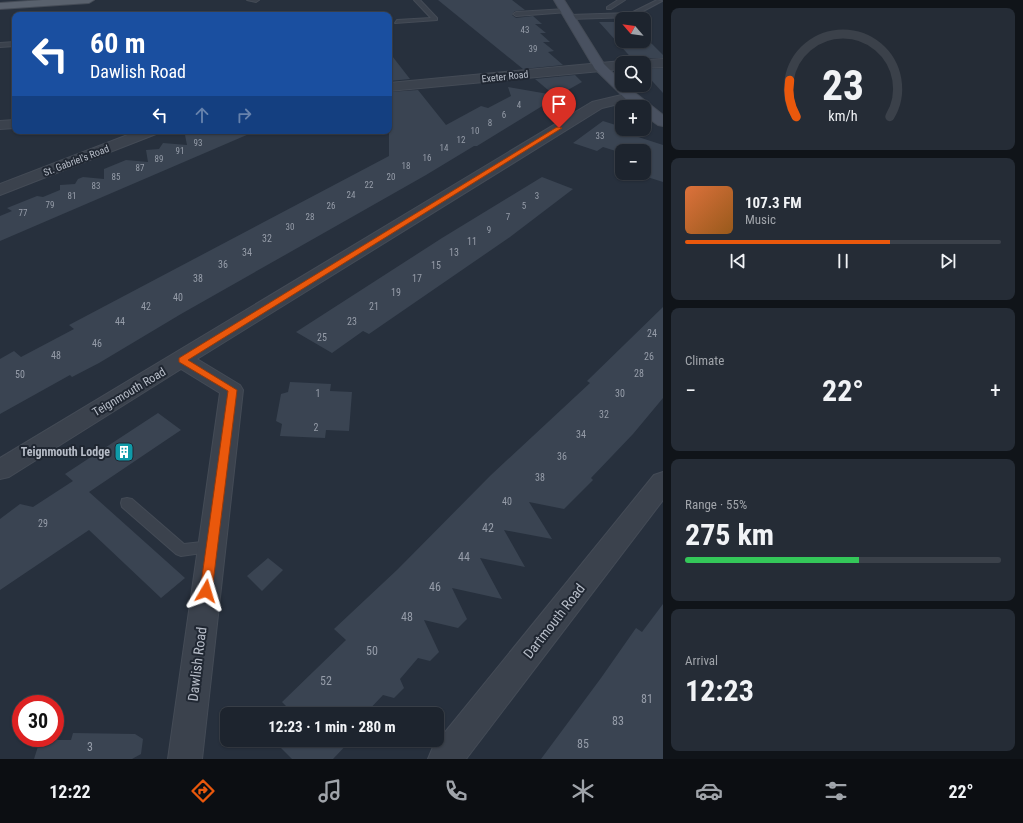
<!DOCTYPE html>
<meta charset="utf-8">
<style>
:root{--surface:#1d242e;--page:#252c36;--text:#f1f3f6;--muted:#a0a4aa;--line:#3b414a;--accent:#ea580c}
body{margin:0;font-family:"Roboto Condensed",sans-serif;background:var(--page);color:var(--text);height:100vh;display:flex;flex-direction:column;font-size:15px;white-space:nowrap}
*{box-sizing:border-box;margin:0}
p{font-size:13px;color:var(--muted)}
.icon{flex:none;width:22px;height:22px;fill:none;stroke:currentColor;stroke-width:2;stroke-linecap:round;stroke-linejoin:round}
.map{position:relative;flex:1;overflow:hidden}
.details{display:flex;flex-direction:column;gap:8px;padding:8px;background:#101419;width:360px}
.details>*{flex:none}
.top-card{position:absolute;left:12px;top:12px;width:380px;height:122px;border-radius:8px;box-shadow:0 1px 3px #0004,0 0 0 1px var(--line);background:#1a4fa0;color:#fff;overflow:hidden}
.needle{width:26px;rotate:298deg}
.controls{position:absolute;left:615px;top:12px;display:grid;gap:8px}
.controls a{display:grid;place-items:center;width:36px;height:36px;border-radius:8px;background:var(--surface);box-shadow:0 1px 3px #0004,0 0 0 1px var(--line);font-size:20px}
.speed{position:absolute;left:12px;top:695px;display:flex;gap:8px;font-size:20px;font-weight:700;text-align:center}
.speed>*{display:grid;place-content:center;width:52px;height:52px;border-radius:50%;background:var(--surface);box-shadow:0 1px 3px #0004,0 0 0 1px var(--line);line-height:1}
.speed .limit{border:6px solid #d22;background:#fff;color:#111}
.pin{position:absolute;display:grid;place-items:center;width:34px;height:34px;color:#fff;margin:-41px -17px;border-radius:50% 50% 50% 0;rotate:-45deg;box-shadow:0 0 4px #0007}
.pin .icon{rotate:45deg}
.me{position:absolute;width:44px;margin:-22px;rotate:7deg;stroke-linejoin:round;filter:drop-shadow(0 0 3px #0008)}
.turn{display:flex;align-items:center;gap:14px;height:84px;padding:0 12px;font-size:18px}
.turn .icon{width:52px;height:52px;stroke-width:2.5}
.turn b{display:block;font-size:28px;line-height:34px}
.lanes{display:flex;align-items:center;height:38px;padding:0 12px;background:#0003;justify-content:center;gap:20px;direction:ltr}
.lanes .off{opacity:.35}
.big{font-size:30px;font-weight:700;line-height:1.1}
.details .card{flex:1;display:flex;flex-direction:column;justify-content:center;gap:6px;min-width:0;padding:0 14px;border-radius:8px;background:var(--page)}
.details .dial{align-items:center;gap:0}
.dial svg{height:104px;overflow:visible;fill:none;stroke:var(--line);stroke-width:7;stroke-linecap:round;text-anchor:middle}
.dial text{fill:var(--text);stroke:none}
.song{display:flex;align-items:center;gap:12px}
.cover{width:48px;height:48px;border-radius:6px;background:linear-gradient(135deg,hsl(20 70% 55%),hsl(30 70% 35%))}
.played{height:4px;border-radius:2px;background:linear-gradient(90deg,var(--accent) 65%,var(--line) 65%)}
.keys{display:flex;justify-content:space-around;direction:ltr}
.heat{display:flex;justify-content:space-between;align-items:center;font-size:22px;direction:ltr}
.charge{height:6px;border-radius:3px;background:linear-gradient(90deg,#34c759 55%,var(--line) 0)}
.trip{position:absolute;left:220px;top:707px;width:224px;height:40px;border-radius:8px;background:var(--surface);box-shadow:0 1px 3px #0004,0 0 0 1px var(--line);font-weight:700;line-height:40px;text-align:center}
.dock{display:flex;height:64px;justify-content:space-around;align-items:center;background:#0c0e12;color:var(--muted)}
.dock .icon{width:28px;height:28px}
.dock .current{color:var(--accent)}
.dock b{font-size:18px;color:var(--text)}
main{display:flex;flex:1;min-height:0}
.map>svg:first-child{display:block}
.building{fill:#3a4452}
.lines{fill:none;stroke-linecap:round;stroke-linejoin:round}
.lane-casing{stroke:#444b56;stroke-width:2}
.street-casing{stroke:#444b56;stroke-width:2}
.secondary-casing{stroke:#444b56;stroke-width:2}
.primary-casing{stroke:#444b56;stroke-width:2}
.lane{fill:#3b424d;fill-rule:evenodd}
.street{fill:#3b424d;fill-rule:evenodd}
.secondary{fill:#495160;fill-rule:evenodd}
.primary{fill:#59616d;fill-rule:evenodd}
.route{fill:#ea580c;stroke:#983908}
.labels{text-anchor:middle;stroke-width:4;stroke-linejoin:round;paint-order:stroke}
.far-number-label{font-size:9px;fill:#969da9}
.far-street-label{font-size:10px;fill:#b7bdc8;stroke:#202732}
.number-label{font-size:10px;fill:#969da9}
.street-label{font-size:12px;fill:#b7bdc8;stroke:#202732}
.poi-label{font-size:12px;font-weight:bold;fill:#b7bdc8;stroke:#202732;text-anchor:end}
.near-number-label{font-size:12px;fill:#969da9}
.near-street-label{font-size:14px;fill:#b7bdc8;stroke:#202732}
</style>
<main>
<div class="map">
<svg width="663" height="759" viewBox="0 0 663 759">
<rect width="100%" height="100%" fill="#27303d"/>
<g class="building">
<polygon points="438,0 512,0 525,10 515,11 512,14 512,15 516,18 533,16 542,24 535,24 546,33 540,33 550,42 543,42 554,51 548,52 563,65 523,69"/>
<polygon points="599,22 622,22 622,41 644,41 644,36 663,55 663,58 644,58 636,63"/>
<polygon points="389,52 410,79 389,81"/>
<polygon points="663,68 663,93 644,72 644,69"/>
<polygon points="575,75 582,82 566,91 562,101 557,97 477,146 474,146 426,175 181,314 99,363 72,377 70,375 0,414 0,359 14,351 21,357 74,329 69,325 389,156 389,92 418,90 446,125 481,106 488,108 511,96 508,87 554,95 535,79"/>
<polygon points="603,121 622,127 622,129 627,129 623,132 663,145 663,182 644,176 644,151 622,151 622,153 603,147 597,151 573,143"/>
<polygon points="196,131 256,131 0,241 0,216 12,211 7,208 37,196 43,197 60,190 60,185 75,184 78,179 83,177 104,179 104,169 126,160 148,162 146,150 159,149 163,143 187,145 185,135"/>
<polygon points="542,177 573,189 510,237 369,334 363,331 332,353 296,332 442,238"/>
<polygon points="663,307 663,398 633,434 591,478 593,480 564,509 529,502 552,539 504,530 525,567 480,558 502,599 452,588 467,619 458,628 424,620 439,652 430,661 418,658 400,679 404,688 394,698 383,695 365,714 294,714 282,702 346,640 334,629 398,569 491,475 590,383 587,381"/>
<polygon points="290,382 331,384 330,391 352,392 349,431 326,430 325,438 280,436 282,424 276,421 281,394 288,392"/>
<polygon points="158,413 181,430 89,492 185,578 161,598 89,530 0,590 0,519 20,504 33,507 73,481 65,474"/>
<polygon points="268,558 283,570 262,591 247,576"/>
<polygon points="663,604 663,759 541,759 601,678 636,628 642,632"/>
<polygon points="73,733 135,734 143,739 141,754 132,759 34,759 40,740 71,740"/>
<polygon points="273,740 351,740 333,759 292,759"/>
</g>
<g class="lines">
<defs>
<g id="lane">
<polygon points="247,0 259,0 256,2"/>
<polygon points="414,0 420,0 437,18 437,20 395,23 397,20 431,18"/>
<polygon points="618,0 625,0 611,9 607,9 607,7"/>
<polygon points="657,0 662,1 632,17 570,19 567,17 570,15 631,13"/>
<polygon points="566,9 568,12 516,16 513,14 516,12"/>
<polygon points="15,42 15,46 0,47 0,43"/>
<polygon points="127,498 132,499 184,544 211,541 216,543 218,547 216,551 181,556 176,554 122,507 121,503 122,499"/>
</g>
<g id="street">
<polygon points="663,59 663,67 644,68 644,63 638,63 644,60"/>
<polygon points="622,61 627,63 622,63 622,69 389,91 389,83"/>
<polygon points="630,93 635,94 637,97 635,100 602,108 197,359 240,385 243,390 202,759 168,759 220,393 181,369 9,477 0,479 0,458 592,102"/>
<polygon points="15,120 15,128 0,129 0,121"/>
<polygon points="138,131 158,131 156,134 0,195 0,184"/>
<polygon points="663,472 663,500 466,759 428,759 433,747 654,475"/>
</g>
<polygon id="secondary" points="554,0 564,0 604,64 622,82 622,85 625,85 663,115 663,126 658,125 644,115 644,107 634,107 595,69"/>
<polygon id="primary" points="42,0 94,0 89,3 0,9 0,3"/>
</defs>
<use href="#lane" class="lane-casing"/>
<use href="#street" class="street-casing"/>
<use href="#secondary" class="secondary-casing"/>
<use href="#primary" class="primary-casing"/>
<use href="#lane" class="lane"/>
<use href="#street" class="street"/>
<use href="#secondary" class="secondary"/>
<use href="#primary" class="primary"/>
</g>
<polygon class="route" points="557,127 562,128 188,360 237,390 212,591 210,595 206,596 202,595 200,591 228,391 179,362 179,358"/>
<defs>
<symbol id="building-square" viewBox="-11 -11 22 22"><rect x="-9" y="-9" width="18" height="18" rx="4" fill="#0f9aa8" stroke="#202732"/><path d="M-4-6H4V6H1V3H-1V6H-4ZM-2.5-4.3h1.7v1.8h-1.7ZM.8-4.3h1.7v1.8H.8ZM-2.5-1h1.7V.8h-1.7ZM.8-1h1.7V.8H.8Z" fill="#fff"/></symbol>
</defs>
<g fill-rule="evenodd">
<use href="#building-square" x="113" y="441" width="22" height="22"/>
</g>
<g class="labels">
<g class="far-number-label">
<text x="525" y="33">43</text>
<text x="533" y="52">39</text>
<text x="519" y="108">4</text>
<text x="504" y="118">6</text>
<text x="490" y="126">8</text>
<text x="475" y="134">10</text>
<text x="600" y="139">33</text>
<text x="461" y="143">12</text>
<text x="198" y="146">93</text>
<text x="444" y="151">14</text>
<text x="180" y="154">91</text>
<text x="427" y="161">16</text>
<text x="159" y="162">89</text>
<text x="406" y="169">18</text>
<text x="140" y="171">87</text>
<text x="116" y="180">85</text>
<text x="391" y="180">20</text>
<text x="369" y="188">22</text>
<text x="96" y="189">83</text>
<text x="351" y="198">24</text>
<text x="72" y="199">81</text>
<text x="537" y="199">3</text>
<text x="50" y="208">79</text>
<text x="331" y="209">26</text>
<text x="524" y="209">5</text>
<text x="23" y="216">77</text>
<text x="310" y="220">28</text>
<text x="508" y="220">7</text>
<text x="290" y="230">30</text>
<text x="489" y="233">9</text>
</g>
<g class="far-street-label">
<text transform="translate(505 76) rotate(-6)" y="4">Exeter Road</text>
<text transform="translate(76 160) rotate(-21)" y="4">St. Gabriel's Road</text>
</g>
<g class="number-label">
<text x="267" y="242">32</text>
<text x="472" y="245">11</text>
<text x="247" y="256">34</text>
<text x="454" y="256">13</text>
<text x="223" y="268">36</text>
<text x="436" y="269">15</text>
<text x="198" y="282">38</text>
<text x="417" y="282">17</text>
<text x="396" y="296">19</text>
<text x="178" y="301">40</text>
<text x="146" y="310">42</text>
<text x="374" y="310">21</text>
<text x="120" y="325">44</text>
<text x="352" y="325">23</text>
<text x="652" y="337">24</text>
<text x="322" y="341">25</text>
<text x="97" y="347">46</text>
<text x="56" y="359">48</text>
<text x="649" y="360">26</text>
<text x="639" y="377">28</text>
<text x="20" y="378">50</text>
<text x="318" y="397">1</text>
<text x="620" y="397">30</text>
<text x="604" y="418">32</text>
<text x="316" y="431">2</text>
<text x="581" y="438">34</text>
<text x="562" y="460">36</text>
<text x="540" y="481">38</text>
<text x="507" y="505">40</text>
<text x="43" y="527">29</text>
</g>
<g class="street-label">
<text transform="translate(129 392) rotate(-31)" y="4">Teignmouth Road</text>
</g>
<g class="poi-label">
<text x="110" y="456">Teignmouth Lodge</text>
</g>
<g class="near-number-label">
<text x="488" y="532">42</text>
<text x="464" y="561">44</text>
<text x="435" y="591">46</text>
<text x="407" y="621">48</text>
<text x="372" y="655">50</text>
<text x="326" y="685">52</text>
<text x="647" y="703">81</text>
<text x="618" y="725">83</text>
<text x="583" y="748">85</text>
<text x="90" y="751">3</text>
</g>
<g class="near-street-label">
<text transform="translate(554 621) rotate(-52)" y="5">Dartmouth Road</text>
<text transform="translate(197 664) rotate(-83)" y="5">Dawlish Road</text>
</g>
</g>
</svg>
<div class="controls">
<a><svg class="needle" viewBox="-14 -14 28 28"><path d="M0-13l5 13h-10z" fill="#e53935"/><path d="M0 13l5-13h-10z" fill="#a0a4aa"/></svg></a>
<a><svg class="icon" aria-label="search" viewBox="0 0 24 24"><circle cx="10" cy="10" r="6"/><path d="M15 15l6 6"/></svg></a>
<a>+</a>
<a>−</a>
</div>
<div class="speed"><div class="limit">30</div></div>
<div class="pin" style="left:559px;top:128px;background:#d93025"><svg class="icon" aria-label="arrive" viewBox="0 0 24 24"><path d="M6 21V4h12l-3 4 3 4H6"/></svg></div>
<svg class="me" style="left:206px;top:591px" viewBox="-20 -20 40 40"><path d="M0-17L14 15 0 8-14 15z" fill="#ea580c" stroke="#fff" stroke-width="4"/></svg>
<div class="trip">12:23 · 1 min · 280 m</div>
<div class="top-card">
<div class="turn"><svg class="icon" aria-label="left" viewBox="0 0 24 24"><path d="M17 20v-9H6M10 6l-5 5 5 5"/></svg><div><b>60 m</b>Dawlish Road</div></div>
<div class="lanes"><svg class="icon" aria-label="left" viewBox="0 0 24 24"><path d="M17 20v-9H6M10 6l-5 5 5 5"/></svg><svg class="icon off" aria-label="ahead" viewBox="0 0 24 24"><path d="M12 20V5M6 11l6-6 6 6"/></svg><svg class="icon off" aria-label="right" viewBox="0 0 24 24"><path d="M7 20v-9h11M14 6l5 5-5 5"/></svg></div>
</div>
</div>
<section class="details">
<div class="card dial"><svg viewBox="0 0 100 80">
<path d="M14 69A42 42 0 1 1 86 69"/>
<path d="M14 69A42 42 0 0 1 9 41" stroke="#ea580c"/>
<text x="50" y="56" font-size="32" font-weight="700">23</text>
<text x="50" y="72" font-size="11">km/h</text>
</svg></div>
<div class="card">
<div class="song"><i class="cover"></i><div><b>107.3 FM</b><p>Music</p></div></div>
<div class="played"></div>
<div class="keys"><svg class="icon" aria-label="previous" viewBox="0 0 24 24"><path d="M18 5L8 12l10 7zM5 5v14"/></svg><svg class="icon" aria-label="pause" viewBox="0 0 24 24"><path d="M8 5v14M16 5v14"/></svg><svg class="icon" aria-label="next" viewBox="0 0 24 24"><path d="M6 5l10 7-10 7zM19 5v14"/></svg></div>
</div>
<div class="card"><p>Climate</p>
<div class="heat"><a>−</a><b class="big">22°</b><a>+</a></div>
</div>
<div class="card"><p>Range · 55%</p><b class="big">275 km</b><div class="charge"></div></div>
<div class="card"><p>Arrival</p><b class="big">12:23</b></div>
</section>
</main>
<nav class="dock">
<b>12:22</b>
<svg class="icon current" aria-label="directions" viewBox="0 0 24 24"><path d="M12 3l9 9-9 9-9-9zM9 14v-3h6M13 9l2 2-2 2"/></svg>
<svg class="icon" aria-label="music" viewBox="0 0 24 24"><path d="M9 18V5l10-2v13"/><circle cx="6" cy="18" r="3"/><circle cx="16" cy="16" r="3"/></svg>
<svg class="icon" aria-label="phone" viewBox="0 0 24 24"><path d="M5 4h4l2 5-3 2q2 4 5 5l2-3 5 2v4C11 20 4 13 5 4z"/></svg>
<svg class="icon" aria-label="climate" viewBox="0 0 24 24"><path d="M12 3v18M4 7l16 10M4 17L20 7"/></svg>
<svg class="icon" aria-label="car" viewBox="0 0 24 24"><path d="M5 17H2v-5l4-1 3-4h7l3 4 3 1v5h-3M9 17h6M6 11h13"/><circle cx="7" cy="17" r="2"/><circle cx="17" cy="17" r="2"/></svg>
<svg class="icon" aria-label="filters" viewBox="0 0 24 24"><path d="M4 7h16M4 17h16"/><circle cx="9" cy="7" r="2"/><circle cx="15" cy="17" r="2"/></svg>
<b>22°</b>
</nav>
